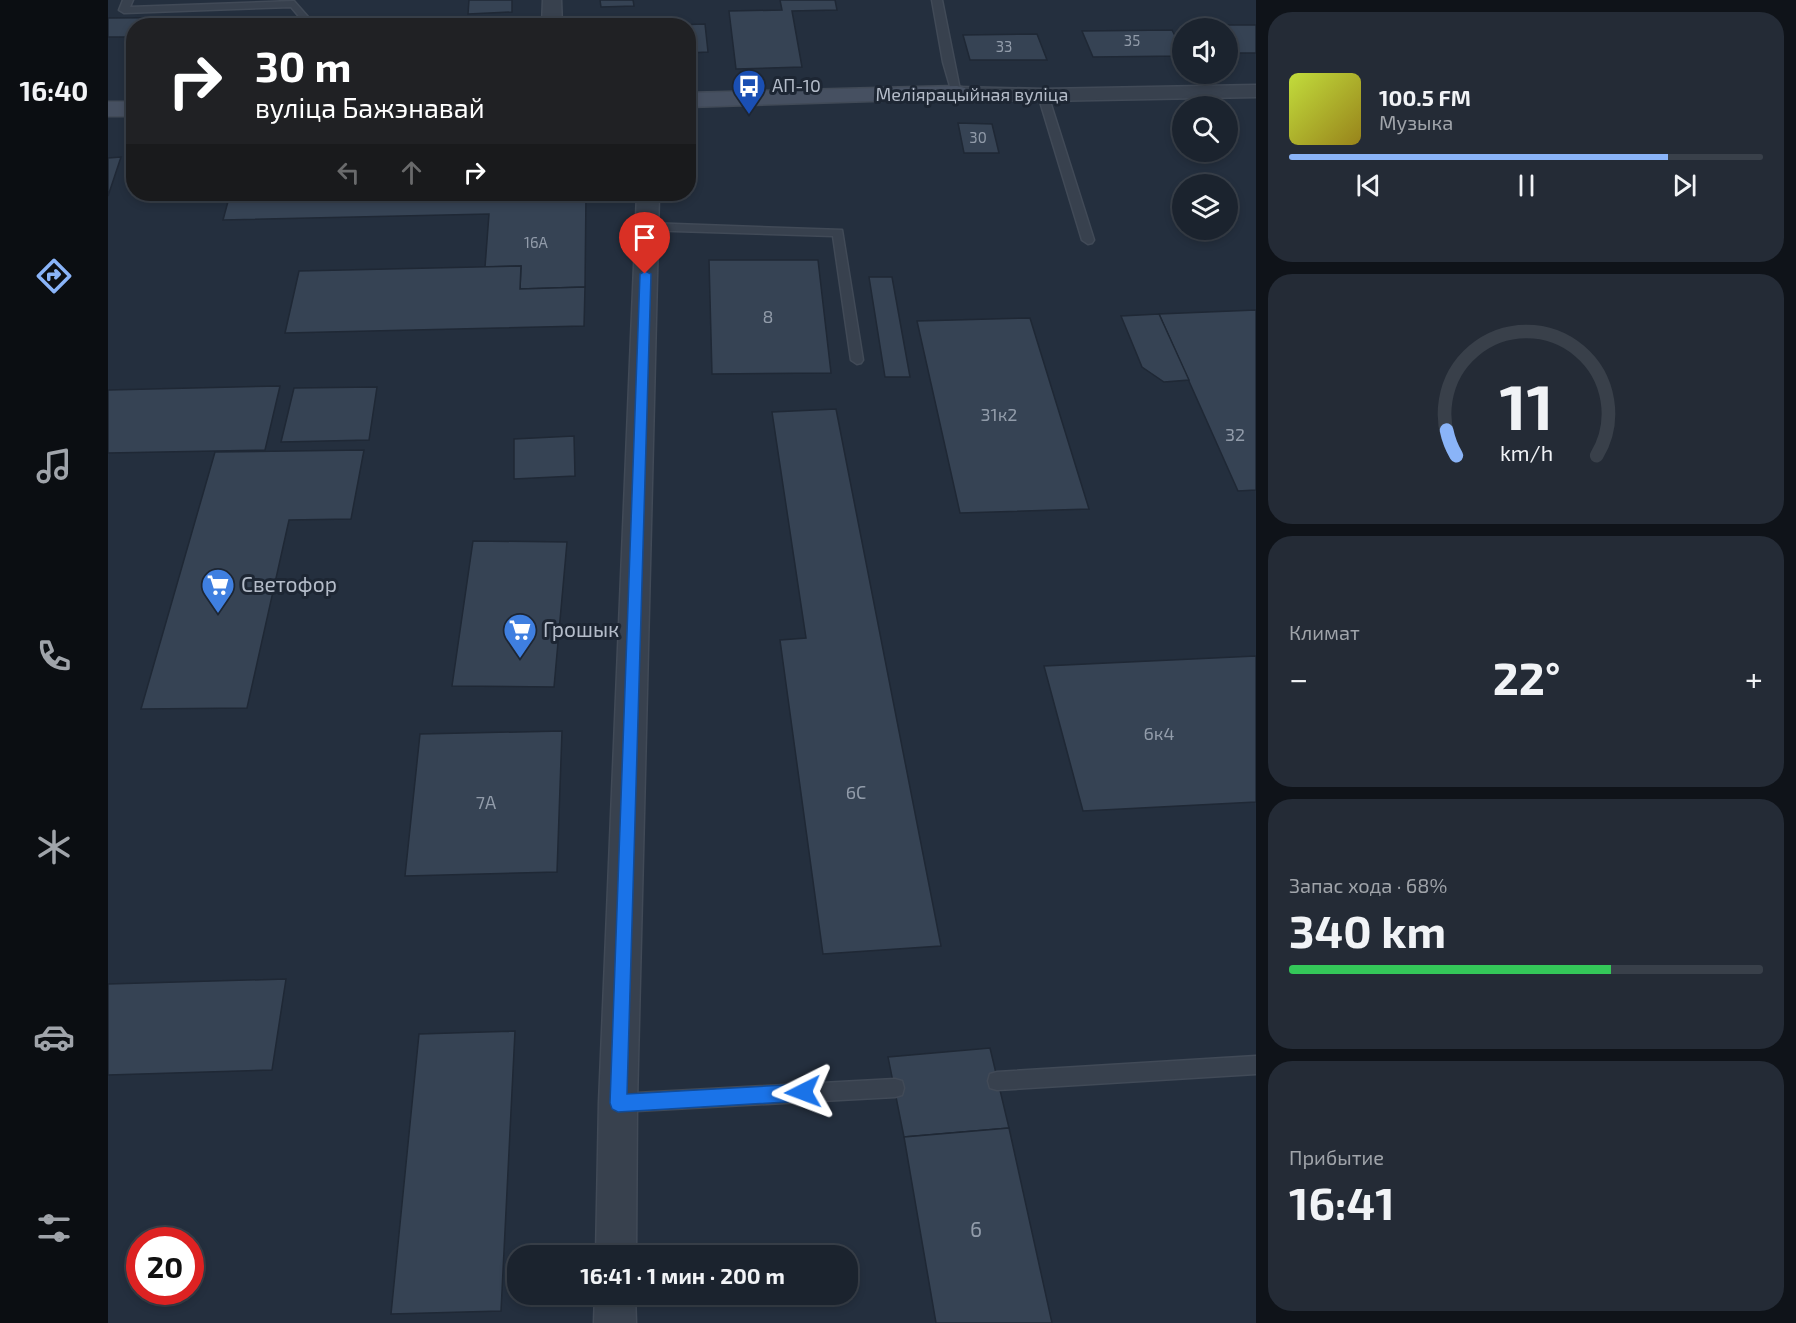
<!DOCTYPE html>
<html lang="ru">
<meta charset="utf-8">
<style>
:root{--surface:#1b232e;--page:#242b36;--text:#f1f3f6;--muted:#a0a4aa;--line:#39404a;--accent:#8ab4f8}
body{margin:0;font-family:"Exo 2",sans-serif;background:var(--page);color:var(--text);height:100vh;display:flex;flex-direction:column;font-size:22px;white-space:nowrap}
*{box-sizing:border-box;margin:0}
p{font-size:20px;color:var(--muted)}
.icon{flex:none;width:33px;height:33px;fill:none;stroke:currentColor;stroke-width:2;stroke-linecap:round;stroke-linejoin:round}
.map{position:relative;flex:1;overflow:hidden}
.side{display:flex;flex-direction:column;gap:12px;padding:12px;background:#0f1319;width:540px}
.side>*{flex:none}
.banner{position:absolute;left:18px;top:18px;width:570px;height:183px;border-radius:24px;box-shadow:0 3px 9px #0003,0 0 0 2px var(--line);background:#202124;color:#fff;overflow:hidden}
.controls{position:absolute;left:1064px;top:18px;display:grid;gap:12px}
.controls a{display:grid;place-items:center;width:66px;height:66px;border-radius:50%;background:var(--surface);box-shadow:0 3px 9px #0003,0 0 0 2px var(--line);font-size:30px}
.speed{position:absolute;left:18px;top:1227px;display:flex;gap:12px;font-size:30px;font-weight:700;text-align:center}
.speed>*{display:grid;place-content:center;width:78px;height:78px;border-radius:50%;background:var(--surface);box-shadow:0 3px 9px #0003,0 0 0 2px var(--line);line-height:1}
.speed .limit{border:9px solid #d22;background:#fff;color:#111}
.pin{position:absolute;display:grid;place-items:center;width:51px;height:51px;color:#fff;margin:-62px -26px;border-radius:50% 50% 50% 0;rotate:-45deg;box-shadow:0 0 6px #0007}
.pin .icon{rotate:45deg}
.me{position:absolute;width:66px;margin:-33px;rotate:267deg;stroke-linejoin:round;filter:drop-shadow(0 0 4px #0008)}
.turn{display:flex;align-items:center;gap:21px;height:126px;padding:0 30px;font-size:27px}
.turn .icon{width:78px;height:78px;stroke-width:2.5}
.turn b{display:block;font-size:42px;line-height:51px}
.lanes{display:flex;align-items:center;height:57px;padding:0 30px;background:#0003;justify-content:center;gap:30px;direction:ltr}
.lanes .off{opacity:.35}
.big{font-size:45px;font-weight:700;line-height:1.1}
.side .widget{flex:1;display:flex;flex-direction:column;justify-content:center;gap:9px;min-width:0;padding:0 21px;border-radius:24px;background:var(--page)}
.side .dial{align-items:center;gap:0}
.dial svg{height:156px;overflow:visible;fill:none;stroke:var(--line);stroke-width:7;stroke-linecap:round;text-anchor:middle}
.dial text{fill:var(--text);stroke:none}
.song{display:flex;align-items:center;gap:18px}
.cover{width:72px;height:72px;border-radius:9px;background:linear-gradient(135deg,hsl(70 70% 55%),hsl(50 70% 35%))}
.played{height:6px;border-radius:3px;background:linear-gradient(90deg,var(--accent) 80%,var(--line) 80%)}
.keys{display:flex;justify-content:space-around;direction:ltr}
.heat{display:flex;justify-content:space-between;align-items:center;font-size:33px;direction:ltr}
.charge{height:9px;border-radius:4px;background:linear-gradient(90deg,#34c759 68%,var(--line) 0)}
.trip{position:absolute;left:399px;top:1245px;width:351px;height:60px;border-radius:24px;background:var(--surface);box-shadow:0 3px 9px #0003,0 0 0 2px var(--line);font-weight:700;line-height:60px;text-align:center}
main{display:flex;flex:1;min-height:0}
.tabs{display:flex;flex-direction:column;width:108px;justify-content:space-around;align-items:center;background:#0b0e12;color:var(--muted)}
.tabs .icon{width:42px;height:42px}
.tabs .current{color:var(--accent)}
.tabs b{font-size:27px;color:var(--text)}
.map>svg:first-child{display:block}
.building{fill:#364354;stroke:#1f2835;stroke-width:1.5}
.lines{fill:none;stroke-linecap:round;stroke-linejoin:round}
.lane-casing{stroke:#414a57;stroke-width:3}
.street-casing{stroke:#414a57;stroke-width:3}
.secondary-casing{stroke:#414a57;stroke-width:3}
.lane{fill:#38414e;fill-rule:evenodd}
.street{fill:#38414e;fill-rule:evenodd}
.secondary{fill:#465061;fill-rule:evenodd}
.route{fill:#1a73e8;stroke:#114b97;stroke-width:1.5}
.labels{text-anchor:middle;stroke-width:6;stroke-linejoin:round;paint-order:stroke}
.far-number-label{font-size:15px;fill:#929caa}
.far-poi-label{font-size:18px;fill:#b4bcc9;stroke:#1d2633;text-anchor:start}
.far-street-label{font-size:18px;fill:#b4bcc9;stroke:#1d2633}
.number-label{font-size:18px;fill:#929caa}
.poi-label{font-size:21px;fill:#b4bcc9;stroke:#1d2633;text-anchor:start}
.near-number-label{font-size:21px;fill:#929caa}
</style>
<main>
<nav class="tabs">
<b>16:40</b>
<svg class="icon current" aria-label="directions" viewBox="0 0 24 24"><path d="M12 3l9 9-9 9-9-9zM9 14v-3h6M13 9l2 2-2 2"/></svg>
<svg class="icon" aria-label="music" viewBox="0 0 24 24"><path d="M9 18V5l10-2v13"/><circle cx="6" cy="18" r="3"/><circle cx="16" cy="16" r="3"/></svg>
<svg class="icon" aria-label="phone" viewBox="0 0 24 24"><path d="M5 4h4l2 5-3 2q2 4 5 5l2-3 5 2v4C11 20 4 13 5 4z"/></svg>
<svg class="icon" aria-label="climate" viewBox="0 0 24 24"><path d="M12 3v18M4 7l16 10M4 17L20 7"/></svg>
<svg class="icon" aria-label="car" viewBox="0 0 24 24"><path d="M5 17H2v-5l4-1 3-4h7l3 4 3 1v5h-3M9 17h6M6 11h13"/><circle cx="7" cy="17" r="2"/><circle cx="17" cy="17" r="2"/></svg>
<svg class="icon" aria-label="filters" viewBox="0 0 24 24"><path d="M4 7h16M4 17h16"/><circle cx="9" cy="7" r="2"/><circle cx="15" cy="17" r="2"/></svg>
</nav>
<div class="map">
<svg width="1148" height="1323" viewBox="0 0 1148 1323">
<rect width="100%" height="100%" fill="#242f3e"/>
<g class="building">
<polygon points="361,0 404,0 404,12 360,14"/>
<polygon points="492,0 525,0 526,6 493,7"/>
<polygon points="672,0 727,0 729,10 684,11 694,67 628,69 621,11 674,10"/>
<polygon points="137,17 133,26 26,26 26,37 0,37 0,18"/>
<polygon points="597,24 600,52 580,53 580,26 533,26"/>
<polygon points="1113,25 1148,25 1148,53 1127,53 1119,37 1119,28 1115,28"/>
<polygon points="1064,30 1074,50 1074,56 985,57 974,31"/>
<polygon points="929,34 939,60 862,60 855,35"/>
<polygon points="850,123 884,124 891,153 856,153"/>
<polygon points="13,157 0,196 0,158"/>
<polygon points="122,194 478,194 477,287 412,289 413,266 377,267 381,214 115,220"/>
<polygon points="601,260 710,260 723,373 604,374"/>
<polygon points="413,266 412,289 477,287 476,326 177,333 191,271"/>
<polygon points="761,277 784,277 802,377 777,377"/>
<polygon points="1148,310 1148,490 1130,491 1051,314"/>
<polygon points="1051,314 1081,380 1056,382 1034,367 1013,316"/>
<polygon points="922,318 981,509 852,513 809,321"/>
<polygon points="172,386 157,450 0,453 0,390"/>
<polygon points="269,387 261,440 173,442 186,388"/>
<polygon points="728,409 833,946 715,954 672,640 698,638 664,412"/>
<polygon points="466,436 467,476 406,479 406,439"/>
<polygon points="256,450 243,519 181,520 139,708 33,709 107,452"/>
<polygon points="365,541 459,542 446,687 344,686"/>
<polygon points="1148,656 1148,802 975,811 936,666"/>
<polygon points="454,731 449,872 297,876 312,734"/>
<polygon points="178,979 164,1070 0,1075 0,984"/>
<polygon points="407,1031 393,1311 283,1314 311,1034"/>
<polygon points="882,1048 901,1128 796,1137 780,1057"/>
<polygon points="901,1128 944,1323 828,1323 796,1137"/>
</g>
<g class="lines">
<defs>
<g id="lane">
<polygon points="15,0 25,0 22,7 186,1 208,26 199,26 183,7 16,13 11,10"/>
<polygon points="824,0 834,0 853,95 844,93 835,62"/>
<polygon points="931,93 940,95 986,240 984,243 980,244 974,240 930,95"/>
<polygon points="539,223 734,230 755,360 753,363 749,364 743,360 725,236 535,230 535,224"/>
<polygon points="1148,1056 1148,1074 889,1090 882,1088 880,1081 882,1074 889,1072"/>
<polygon points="787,1079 794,1081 796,1088 794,1095 787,1097 510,1112 503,1110 501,1103 503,1096 510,1094"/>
</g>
<g id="street">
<polygon points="435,0 453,0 454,26 434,26"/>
<polygon points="1148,85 1148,97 935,101 849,99 842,97 839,93 842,89 849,87 935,89"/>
<polygon points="529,194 551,194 529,1103 528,1256 488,1256 491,1103"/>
<polygon points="487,1294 527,1294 528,1323 486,1323"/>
</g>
<g id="secondary">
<polygon points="849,86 857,88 860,93 857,98 580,107 580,93"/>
<rect x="0" y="102" width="26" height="14"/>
</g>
</defs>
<use href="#lane" class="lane-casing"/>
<use href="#street" class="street-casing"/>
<use href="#secondary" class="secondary-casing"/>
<use href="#lane" class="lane"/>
<use href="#street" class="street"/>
<use href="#secondary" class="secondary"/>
</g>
<polygon class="route" points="537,271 543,274 519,1094 695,1084 701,1086 704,1092 701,1098 695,1101 510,1112 504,1109 502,1103 532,274"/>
<defs>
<symbol id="bus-pin" viewBox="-11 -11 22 30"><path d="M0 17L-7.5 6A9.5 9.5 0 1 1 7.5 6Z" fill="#1a4fb4" stroke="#1d2633"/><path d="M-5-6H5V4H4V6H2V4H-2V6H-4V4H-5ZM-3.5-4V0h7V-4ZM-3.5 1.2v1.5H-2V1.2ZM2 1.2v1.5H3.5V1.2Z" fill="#fff"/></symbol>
<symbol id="supermarket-pin" viewBox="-11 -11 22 30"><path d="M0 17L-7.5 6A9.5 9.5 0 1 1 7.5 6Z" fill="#3f7fe0" stroke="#1d2633"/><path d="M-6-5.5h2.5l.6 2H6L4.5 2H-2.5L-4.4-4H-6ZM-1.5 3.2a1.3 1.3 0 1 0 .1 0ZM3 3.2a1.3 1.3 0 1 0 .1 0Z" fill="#fff"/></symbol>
</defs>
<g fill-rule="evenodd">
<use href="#bus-pin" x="622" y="67" width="38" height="52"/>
<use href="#supermarket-pin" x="91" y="566" width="38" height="52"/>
<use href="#supermarket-pin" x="393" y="611" width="38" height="52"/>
</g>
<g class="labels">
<g class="far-number-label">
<text x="1024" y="46">35</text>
<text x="896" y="52">33</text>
<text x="870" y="143">30</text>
<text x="428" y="248">16А</text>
</g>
<g class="far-poi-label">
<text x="664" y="92">АП-10</text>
</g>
<g class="far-street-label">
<text x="864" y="101">Меліярацыйная вуліца</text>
</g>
<g class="number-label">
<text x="660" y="323">8</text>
<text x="891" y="421">31к2</text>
<text x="1127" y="441">32</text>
<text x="1051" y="740">6к4</text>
<text x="748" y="799">6С</text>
<text x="378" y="809">7А</text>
</g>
<g class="poi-label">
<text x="133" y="592">Светофор</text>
<text x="435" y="637">Грошык</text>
</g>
<g class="near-number-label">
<text x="868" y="1237">6</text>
</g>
</g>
</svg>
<div class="controls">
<a><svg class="icon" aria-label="sound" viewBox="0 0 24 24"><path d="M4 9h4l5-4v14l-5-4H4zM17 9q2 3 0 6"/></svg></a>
<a><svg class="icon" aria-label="search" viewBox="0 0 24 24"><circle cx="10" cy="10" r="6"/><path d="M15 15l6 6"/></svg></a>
<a><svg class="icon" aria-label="layers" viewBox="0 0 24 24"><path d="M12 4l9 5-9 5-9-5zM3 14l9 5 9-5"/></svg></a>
</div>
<div class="speed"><div class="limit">20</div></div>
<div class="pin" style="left:537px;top:274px;background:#d93025"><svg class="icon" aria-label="arrive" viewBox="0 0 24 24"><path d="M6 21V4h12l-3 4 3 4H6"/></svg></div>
<svg class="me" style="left:695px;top:1092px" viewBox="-20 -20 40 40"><path d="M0-17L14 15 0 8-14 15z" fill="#1a73e8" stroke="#fff" stroke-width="4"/></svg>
<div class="trip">16:41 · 1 мин · 200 m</div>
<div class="banner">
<div class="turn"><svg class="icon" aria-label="right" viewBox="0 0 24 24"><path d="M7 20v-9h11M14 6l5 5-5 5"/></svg><div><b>30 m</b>вуліца Бажэнавай</div></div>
<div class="lanes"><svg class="icon off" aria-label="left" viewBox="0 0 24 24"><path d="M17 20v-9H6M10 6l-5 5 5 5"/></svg><svg class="icon off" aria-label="ahead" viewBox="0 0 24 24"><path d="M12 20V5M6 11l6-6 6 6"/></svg><svg class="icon" aria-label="right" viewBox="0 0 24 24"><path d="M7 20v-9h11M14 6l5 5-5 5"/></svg></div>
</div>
</div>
<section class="side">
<div class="widget">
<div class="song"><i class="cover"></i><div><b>100.5 FM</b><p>Музыка</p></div></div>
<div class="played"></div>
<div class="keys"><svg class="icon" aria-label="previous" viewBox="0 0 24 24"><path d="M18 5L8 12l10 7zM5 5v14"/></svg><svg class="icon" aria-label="pause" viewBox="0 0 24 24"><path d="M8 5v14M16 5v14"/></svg><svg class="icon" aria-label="next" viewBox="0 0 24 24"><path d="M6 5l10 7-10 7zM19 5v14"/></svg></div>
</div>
<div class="widget dial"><svg viewBox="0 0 100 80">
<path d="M14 69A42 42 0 1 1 86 69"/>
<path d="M14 69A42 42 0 0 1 9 56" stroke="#8ab4f8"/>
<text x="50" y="56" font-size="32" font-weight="700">11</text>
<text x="50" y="72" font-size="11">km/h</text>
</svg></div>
<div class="widget"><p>Климат</p>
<div class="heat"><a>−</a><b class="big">22°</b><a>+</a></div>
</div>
<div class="widget"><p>Запас хода · 68%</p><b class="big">340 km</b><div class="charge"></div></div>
<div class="widget"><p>Прибытие</p><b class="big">16:41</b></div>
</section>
</main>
